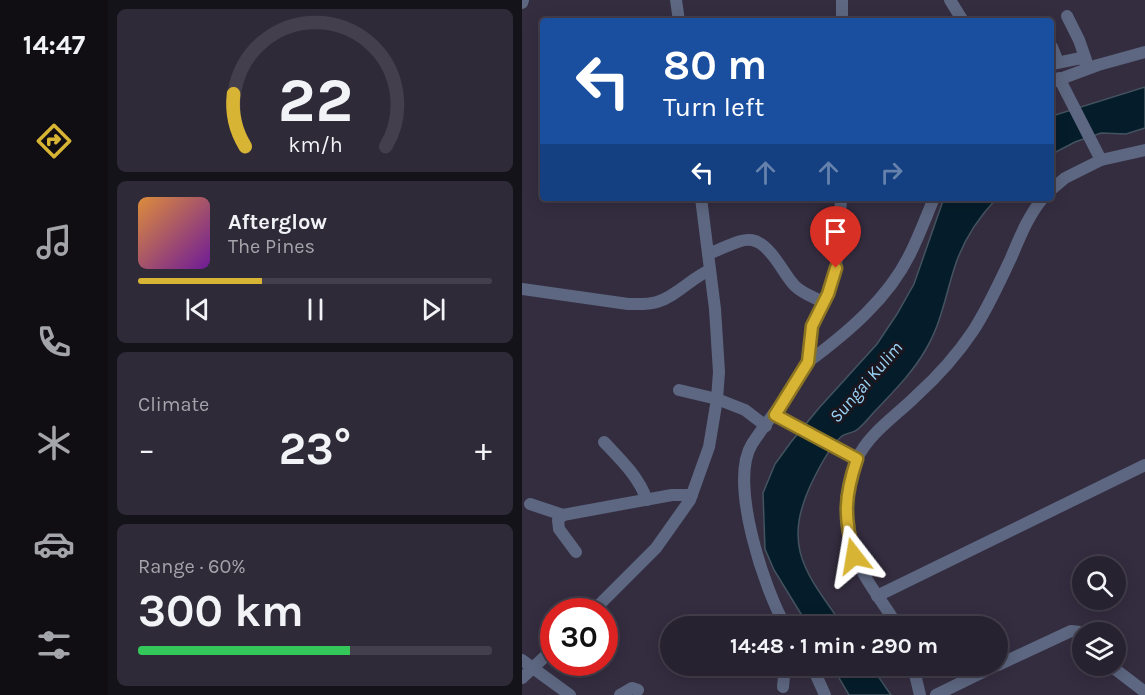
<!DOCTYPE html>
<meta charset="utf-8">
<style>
:root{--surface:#272230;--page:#2f2a38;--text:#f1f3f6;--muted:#a4a4ab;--line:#433f4c;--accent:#d8b434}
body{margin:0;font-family:Karla,sans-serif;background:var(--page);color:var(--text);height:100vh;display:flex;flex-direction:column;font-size:22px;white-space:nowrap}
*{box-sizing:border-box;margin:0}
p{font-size:20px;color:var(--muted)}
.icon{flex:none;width:33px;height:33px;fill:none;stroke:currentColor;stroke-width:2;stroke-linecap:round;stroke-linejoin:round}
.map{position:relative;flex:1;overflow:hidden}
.sheet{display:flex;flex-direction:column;gap:9px;padding:9px;background:#15131a;width:414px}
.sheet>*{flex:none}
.top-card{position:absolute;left:18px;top:18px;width:514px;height:183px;border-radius:6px;box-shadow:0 3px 15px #0003,0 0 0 2px var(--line);background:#1a4fa0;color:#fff;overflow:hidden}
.buttons{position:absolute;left:550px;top:556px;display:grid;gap:12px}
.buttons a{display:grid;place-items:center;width:54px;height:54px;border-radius:50%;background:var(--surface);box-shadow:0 3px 15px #0003,0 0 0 2px var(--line);font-size:30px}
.speed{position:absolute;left:18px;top:598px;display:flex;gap:12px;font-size:30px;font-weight:700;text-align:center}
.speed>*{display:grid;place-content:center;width:78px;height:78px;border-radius:50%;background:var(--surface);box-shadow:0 3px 15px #0003,0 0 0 2px var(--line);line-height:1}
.speed .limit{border:9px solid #d22;background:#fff;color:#111}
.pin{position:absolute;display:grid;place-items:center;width:51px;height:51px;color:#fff;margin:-62px -26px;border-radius:50% 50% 50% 0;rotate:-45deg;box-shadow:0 0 6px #0007}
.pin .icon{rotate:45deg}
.me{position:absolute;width:66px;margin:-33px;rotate:346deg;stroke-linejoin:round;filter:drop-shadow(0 0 4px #0008)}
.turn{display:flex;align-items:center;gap:21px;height:126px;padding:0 24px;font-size:27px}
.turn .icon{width:78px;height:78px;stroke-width:2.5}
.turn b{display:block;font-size:42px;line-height:51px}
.lanes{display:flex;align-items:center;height:57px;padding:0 24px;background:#0003;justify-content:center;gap:30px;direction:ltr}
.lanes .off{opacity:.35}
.big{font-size:45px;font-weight:700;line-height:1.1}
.sheet .card{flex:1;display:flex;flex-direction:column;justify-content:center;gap:9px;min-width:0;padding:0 21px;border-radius:9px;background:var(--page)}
.sheet .dial{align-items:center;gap:0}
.dial svg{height:156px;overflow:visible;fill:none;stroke:var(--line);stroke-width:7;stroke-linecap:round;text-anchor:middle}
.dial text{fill:var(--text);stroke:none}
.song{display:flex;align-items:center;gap:18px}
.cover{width:72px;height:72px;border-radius:9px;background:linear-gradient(135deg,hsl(30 70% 55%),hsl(280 70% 35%))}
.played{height:6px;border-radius:3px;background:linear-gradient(90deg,var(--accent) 35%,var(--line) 35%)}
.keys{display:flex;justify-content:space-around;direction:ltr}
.heat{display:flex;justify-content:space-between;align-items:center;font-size:33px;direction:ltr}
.charge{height:9px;border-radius:4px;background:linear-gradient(90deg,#34c759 60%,var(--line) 0)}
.trip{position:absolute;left:138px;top:616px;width:348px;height:60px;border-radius:30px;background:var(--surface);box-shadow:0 3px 15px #0003,0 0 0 2px var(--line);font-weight:700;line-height:60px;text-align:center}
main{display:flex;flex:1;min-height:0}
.tab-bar{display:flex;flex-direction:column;width:108px;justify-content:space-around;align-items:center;background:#100e13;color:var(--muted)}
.tab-bar .icon{width:42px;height:42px}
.tab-bar .selected{color:var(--accent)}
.tab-bar b{font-size:27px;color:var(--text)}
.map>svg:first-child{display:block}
.water{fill:#051d2a;stroke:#445360;stroke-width:1.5}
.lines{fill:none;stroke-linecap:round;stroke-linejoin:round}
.minor{stroke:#5d6781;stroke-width:12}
.route-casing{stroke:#8c7522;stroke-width:15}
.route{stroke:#d8b434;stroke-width:10}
.labels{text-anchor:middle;stroke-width:6;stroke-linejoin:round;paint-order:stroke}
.water-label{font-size:18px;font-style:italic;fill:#9bd4f6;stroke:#1a1720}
</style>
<main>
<nav class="tab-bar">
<b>14:47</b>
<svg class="icon selected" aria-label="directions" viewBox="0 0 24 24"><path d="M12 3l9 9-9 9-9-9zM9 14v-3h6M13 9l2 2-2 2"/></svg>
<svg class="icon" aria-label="music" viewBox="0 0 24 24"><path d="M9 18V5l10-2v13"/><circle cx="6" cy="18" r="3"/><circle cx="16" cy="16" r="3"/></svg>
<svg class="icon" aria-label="phone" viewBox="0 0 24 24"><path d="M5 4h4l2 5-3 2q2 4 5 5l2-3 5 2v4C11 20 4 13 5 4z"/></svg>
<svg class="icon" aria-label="climate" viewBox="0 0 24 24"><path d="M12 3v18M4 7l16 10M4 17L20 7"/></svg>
<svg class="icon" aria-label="car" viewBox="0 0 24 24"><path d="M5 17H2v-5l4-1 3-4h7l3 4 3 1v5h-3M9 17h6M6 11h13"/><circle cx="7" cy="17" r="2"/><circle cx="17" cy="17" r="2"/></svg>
<svg class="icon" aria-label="filters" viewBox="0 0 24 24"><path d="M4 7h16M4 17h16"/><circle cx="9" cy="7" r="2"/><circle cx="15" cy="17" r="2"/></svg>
</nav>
<section class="sheet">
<div class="card dial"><svg viewBox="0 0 100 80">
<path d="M14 69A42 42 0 1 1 86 69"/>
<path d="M14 69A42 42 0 0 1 8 42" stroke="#d8b434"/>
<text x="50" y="56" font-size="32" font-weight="700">22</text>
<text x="50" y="72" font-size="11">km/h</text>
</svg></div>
<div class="card">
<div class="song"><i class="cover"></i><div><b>Afterglow</b><p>The Pines</p></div></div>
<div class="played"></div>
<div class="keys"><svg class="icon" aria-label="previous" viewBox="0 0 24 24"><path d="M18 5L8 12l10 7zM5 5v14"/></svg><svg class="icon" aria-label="pause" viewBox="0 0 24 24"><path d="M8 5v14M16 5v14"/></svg><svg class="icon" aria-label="next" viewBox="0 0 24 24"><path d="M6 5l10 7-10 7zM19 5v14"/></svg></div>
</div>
<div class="card"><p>Climate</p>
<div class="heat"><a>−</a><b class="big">23°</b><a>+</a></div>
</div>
<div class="card"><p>Range · 60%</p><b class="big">300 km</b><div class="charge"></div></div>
</section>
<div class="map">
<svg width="623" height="695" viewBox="0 0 623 695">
<rect width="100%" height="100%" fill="#342d40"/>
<g class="water">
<polygon points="623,87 623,128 604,134 579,133 553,142 530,154 530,116"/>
<path d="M422,198H475C457,217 443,237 434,263C424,292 420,322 404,349C391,372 373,390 355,409C349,415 343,423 336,429C332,433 324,433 320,436C309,445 298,466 292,478C258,546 283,572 322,627H287L252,570L243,549L241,493L253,464L269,442L297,408L355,344L375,314L392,284Z"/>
<polygon points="310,666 349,666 369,695 327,695"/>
</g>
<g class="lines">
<g class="minor">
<polyline points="154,0 157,21"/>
<polyline points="428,0 441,21"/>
<polyline points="0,3 1,0"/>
<polyline points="545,16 557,40 564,60"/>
<polyline points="320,21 320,0"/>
<polyline points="530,47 536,62"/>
<polyline points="530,64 559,58 566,64"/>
<polyline points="537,78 579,160"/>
<polyline points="530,82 576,65 623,52"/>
<polyline points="530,189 543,178 579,160 623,150"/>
<path d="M186,254C222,240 232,227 257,264C262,271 267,280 273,286C281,294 292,297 301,302"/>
<path d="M0,289L106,304C115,304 125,305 135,302C155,296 169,278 188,270"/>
<path d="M286,362C325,333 366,299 388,254C397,236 404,217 412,198"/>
<polyline points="157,390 195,399 223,410 244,426"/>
<polyline points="253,415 335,459"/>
<path d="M82,442C100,461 116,476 125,500"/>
<polyline points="8,504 41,515"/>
<polyline points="54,552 37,529 36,520 41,515 150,495 170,495"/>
<polyline points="355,596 623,465"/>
<polyline points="70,612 134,548 168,500 187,447 195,399 197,372 193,309 179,198"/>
<path d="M264,627C243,591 206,482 230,444C243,424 259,405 272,385C277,378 283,369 286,361C289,350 287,337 291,325C294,314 302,304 307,292C318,263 317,229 319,198"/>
<path d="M376,627C362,603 344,583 333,557C320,528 321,488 335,459C347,433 374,416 394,396C415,377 435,355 451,331C466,308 477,283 489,258C498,237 506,216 521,198"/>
<polyline points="0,660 48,695"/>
<polyline points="476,665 549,631 558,632 561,635"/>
<polyline points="290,666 303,695"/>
<polyline points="391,666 398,695"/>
<polyline points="589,666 623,692"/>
<polyline points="0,678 32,648"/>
<polyline points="261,687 263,666"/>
<polyline points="98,695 110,688 116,690"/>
<polyline points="414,695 473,666"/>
</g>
</g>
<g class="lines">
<defs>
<path id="route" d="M314,268L306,294L290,326L286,362L253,415L335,459C322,497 322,517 332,556"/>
</defs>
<use href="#route" class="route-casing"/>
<use href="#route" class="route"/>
</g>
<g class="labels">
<g class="water-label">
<text transform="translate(344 382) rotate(-49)" y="6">Sungai Kulim</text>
</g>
</g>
</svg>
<div class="buttons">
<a><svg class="icon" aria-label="search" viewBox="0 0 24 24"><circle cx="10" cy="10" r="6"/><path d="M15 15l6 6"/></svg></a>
<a><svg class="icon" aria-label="layers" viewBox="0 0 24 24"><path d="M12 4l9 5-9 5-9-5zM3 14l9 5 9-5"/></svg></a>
</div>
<div class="speed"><div class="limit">30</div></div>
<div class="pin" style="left:314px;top:268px;background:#d93025"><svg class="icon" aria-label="arrive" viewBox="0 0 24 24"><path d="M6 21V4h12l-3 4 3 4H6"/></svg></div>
<svg class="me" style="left:332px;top:556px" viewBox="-20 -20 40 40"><path d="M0-17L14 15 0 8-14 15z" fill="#d8b434" stroke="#fff" stroke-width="4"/></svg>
<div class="trip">14:48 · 1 min · 290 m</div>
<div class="top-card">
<div class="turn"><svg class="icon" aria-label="left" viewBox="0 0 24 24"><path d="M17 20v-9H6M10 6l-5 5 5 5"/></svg><div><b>80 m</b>Turn left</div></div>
<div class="lanes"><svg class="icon" aria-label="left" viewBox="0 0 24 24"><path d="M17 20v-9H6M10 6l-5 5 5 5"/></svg><svg class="icon off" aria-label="ahead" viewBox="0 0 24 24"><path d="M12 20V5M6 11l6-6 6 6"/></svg><svg class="icon off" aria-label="ahead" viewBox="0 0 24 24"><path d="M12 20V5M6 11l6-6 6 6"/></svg><svg class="icon off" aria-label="right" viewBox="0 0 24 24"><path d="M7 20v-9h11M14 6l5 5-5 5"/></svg></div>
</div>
</div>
</main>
